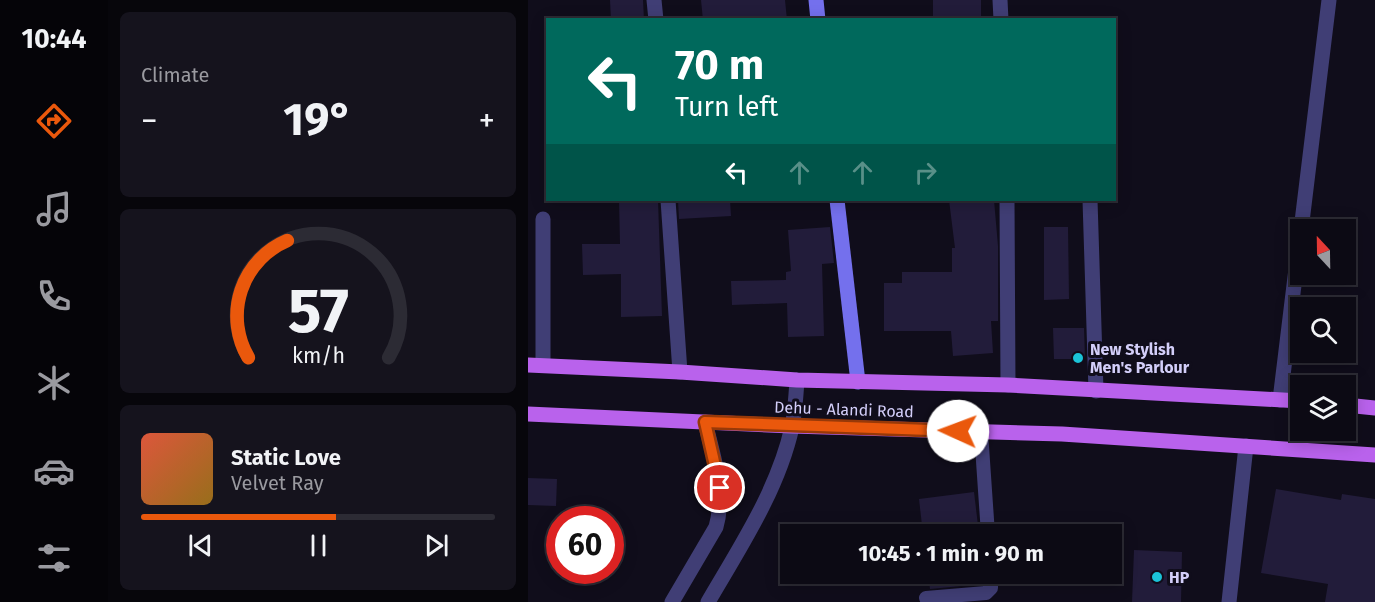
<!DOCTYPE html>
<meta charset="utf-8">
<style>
:root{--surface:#0c0a14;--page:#15131d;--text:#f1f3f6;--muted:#9a9aa0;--line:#2c2b34;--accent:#ea580c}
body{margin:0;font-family:"Fira Sans",sans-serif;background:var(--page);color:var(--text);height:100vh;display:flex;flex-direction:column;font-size:22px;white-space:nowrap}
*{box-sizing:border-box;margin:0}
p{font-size:20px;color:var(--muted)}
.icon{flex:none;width:33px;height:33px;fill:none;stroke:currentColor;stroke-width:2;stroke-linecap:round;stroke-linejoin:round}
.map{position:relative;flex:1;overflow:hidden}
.sheet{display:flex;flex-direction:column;gap:12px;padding:12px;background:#07060b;width:420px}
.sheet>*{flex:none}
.top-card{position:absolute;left:18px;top:18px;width:570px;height:183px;border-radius:0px;box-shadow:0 3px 15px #0003,0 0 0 2px var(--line);background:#00695c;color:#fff;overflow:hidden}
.needle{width:39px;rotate:338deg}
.buttons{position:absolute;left:762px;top:219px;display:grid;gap:12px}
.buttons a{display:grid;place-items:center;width:66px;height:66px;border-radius:0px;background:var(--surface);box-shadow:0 3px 15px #0003,0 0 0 2px var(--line);font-size:30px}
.speed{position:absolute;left:18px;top:506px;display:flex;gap:12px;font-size:30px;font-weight:700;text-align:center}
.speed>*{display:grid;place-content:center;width:78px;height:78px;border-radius:50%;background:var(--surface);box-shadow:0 3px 15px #0003,0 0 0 2px var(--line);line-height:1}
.speed .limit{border:9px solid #d22;background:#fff;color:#111}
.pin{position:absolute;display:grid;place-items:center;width:51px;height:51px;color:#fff;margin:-26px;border:3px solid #fff;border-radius:50%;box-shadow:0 2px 6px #0007}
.me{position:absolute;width:66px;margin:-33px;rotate:272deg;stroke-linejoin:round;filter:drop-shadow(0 0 4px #0008)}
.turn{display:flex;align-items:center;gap:21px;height:126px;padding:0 30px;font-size:27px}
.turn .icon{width:78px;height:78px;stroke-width:2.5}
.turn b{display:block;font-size:42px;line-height:51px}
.lanes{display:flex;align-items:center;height:57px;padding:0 30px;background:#0003;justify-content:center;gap:30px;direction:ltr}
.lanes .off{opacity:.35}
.big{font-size:45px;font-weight:700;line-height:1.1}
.sheet .tile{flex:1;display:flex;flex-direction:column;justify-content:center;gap:9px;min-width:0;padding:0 21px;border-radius:9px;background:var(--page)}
.sheet .dial{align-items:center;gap:0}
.dial svg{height:156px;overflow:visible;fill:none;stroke:var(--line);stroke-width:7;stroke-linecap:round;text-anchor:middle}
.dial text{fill:var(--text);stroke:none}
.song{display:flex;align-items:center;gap:18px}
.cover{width:72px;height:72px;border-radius:9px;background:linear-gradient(135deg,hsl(10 70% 55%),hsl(40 70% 35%))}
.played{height:6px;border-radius:3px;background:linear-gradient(90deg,var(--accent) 55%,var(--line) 55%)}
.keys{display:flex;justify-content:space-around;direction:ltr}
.heat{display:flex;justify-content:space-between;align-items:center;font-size:33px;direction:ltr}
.trip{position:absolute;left:252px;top:524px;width:342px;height:60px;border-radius:0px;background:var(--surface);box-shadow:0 3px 15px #0003,0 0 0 2px var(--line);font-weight:700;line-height:60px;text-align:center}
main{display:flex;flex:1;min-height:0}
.tabs{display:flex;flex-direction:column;width:108px;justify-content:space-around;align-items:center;background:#050408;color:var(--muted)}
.tabs .icon{width:42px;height:42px}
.tabs .active{color:var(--accent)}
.tabs b{font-size:27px;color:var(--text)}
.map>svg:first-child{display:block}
.building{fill:#221c3a}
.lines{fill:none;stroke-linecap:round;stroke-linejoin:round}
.lane{stroke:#403e75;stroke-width:14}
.street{stroke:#403e75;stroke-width:15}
.secondary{stroke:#7470ed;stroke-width:15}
.primary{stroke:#b962ec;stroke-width:15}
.route-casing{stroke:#983908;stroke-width:15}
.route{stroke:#ea580c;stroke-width:10}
.poi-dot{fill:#1bc3d8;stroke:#100d1b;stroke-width:2}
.labels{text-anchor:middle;stroke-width:6;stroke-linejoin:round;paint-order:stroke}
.poi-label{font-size:16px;font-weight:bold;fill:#d3cef9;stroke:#100d1b;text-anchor:start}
.street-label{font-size:16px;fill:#d3cef9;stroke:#100d1b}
</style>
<main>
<nav class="tabs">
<b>10:44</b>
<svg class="icon active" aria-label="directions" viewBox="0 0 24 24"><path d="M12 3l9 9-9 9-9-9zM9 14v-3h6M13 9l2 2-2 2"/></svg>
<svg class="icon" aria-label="music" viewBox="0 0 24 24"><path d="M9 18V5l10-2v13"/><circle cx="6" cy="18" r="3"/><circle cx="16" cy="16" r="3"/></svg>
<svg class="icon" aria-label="phone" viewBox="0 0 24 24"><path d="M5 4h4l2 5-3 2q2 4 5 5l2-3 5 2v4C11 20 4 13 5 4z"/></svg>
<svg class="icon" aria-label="climate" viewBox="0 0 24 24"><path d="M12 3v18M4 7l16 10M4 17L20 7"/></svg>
<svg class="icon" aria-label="car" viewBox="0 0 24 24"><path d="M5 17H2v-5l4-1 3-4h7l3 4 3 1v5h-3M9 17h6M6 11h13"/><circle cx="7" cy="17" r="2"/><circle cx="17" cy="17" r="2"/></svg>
<svg class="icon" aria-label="filters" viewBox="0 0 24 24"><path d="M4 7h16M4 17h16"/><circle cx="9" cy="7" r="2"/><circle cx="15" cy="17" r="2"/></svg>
</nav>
<section class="sheet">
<div class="tile"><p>Climate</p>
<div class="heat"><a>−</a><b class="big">19°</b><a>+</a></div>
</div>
<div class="tile dial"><svg viewBox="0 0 100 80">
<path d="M14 69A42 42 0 1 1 86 69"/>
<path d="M14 69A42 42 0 0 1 34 9" stroke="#ea580c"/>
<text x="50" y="56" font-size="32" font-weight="700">57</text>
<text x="50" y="72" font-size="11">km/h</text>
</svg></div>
<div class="tile">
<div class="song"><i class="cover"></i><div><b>Static Love</b><p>Velvet Ray</p></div></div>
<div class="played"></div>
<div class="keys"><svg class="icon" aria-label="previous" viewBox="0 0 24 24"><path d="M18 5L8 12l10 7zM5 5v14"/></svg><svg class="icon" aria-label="pause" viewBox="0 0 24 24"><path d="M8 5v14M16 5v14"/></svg><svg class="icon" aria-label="next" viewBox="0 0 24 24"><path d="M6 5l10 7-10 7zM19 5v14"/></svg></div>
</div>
</section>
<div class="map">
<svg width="847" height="602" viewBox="0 0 847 602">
<rect width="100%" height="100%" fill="#100d1b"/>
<g class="building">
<polygon points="82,0 115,0 116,20 83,20"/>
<polygon points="173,0 257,0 259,20 175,20"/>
<rect x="405" y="0" width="48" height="20"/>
<polygon points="91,200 130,200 134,316 93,317 93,274 55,275 54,244 92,244"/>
<polygon points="150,200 202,200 203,216 151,219"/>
<polygon points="421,200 466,200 470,246 470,321 463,321 465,353 425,356 423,331 356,331 356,283 374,283 374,272 424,272 424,248 427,248"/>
<polygon points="302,227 306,263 294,264 296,336 260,337 259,303 204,305 203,281 258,280 258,272 263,271 260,230"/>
<polygon points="516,227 540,227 541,299 516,300"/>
<polygon points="525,328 556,328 557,359 526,359"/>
<polygon points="0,478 29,479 28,506 0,505"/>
<polygon points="748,489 813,500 814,494 847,499 847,602 797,602 800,584 733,573"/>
<polygon points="446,492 451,534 395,534 391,499"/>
<polygon points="606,550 654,552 653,602 604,602"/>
<polygon points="400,573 454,573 454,584 402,589"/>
</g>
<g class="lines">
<g class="lane">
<polyline points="453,432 460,534"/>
<polyline points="398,598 458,593 463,588 463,573"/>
</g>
<g class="street">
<polyline points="126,0 128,20"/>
<polyline points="472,0 473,20"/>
<polyline points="140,200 152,372"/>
<polyline points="479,200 480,385"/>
<polyline points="562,200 568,391"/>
<polyline points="15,219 15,365"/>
<polyline points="773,230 801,0"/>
<polyline points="752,400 772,236"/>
<path d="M144,602L188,527C198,492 185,456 177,422"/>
<path d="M180,602C212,547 250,490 264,427C267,412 268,396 269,380"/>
<polyline points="701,602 718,446"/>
</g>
<g class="secondary">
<polyline points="288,0 290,20"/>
<polyline points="309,200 330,382"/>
</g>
<g class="primary">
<polyline points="0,365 152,372 269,380 480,385 772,401"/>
<polyline points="818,405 847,408"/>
<polyline points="0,414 264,426 534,434 847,455"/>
</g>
</g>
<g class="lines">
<defs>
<polyline id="route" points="192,488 177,422 430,431"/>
</defs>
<use href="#route" class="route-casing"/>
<use href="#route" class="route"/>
</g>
<g class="poi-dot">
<circle cx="550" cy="358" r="6"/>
<circle cx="629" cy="577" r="6"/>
</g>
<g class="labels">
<g class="poi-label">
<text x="562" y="355">New Stylish<tspan x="562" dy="18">Men's Parlour</tspan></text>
<text x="641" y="583">HP</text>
</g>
<g class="street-label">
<text transform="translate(316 409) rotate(2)" y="6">Dehu - Alandi Road</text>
</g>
</g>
</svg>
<div class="buttons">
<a><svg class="needle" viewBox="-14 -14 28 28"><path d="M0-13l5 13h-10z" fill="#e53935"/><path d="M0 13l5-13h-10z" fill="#9a9aa0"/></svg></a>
<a><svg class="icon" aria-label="search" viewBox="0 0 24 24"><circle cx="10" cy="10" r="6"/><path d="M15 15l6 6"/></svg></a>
<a><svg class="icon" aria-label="layers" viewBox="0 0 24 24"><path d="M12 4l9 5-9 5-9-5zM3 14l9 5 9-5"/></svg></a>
</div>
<div class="speed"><div class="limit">60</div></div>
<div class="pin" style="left:192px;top:488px;background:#d93025"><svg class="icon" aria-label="arrive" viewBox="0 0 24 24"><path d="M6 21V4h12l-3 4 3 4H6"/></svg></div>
<svg class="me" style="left:430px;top:431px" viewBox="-20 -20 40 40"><circle r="19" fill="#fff"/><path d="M0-13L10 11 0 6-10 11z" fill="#ea580c"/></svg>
<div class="trip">10:45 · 1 min · 90 m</div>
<div class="top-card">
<div class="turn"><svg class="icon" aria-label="left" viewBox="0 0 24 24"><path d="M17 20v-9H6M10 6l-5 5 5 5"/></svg><div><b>70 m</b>Turn left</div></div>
<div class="lanes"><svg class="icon" aria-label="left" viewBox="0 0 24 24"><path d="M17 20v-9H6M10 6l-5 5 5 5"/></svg><svg class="icon off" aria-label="ahead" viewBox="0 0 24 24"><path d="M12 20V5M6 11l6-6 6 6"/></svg><svg class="icon off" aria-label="ahead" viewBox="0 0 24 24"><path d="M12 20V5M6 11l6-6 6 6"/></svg><svg class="icon off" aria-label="right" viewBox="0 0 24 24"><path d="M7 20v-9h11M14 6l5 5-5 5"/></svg></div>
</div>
</div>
</main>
